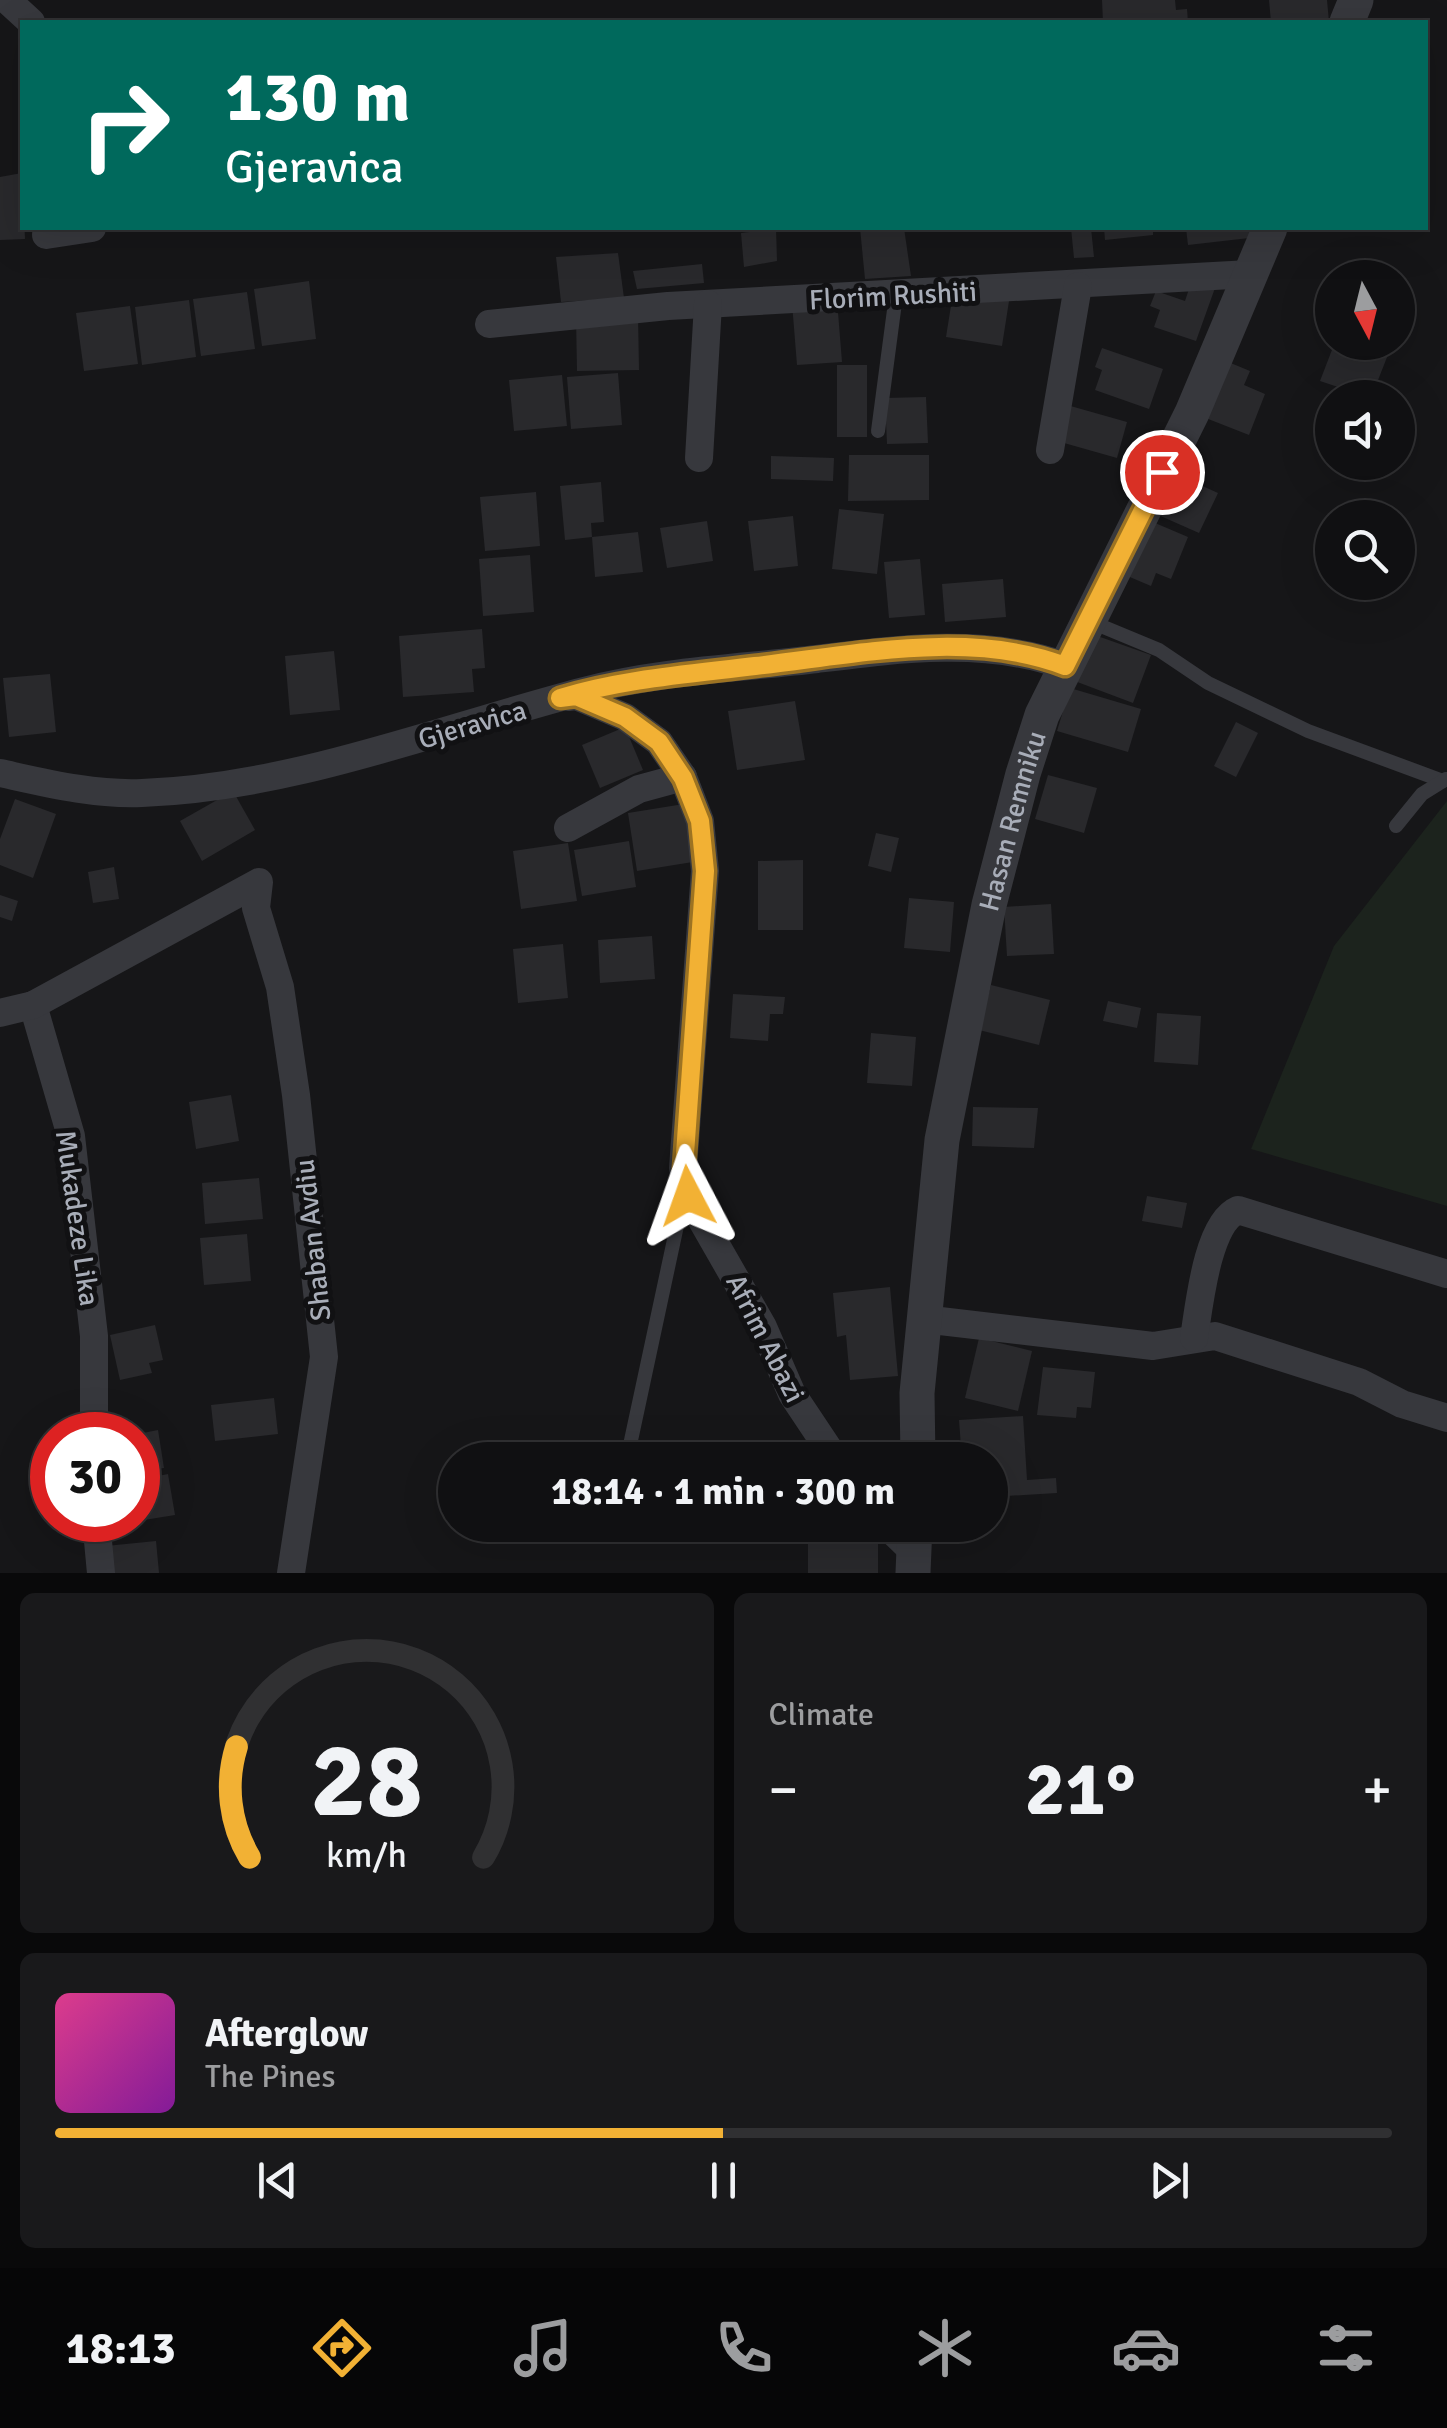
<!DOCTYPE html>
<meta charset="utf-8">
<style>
:root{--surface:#101012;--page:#19191b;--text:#f1f3f6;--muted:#9c9d9f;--line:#303032;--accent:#f2b134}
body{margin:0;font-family:Signika,sans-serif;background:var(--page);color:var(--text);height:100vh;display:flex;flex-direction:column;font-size:38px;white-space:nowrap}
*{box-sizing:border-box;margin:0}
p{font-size:32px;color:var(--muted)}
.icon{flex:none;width:55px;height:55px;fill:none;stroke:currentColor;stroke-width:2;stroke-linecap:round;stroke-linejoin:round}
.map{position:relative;height:1573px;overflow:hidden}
.side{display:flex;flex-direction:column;gap:20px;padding:20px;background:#09090a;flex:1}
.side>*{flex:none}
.guide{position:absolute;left:20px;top:20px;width:1408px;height:210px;border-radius:0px;box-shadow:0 10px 40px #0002,0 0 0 2px var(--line);background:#00695c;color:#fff;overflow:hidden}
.needle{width:65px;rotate:173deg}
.fabs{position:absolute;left:1315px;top:260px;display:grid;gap:20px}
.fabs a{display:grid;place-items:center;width:100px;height:100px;border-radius:50%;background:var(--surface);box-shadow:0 10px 40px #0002,0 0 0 2px var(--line);font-size:50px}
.speed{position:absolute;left:30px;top:1412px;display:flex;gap:20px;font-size:50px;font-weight:700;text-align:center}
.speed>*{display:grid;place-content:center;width:130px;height:130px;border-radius:50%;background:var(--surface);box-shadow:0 10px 40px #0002,0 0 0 2px var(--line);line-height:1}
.speed .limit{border:15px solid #d22;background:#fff;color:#111}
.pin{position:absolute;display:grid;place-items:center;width:85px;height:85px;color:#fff;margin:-42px;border:5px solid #fff;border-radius:50%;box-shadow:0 2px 10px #0007}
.me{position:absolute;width:110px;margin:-55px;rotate:356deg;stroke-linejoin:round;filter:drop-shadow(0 0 8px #0008)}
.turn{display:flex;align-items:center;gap:35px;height:210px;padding:0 40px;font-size:45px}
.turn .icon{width:130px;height:130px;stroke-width:2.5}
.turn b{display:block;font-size:70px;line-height:85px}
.big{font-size:75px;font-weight:700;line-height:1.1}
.side .widget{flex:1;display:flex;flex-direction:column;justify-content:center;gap:15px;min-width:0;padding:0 35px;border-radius:15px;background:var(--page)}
.side .dial{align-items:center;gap:0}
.dial svg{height:260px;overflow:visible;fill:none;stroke:var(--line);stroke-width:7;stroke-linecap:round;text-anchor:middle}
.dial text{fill:var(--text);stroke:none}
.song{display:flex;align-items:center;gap:30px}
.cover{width:120px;height:120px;border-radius:15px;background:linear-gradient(135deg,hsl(330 70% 55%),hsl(290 70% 35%))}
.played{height:10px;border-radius:5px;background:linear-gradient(90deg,var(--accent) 50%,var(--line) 50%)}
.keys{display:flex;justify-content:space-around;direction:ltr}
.heat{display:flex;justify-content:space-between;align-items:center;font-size:55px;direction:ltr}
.side .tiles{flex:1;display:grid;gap:20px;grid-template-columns:1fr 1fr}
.widget:last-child{grid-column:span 2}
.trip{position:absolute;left:438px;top:1442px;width:570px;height:100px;border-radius:50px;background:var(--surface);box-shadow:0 10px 40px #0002,0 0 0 2px var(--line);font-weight:700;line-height:100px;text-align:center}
.menu{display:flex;height:160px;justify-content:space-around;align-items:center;background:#060607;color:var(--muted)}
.menu .icon{width:70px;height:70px}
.menu .active{color:var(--accent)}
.menu b{font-size:45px;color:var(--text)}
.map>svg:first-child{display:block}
.green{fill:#1c231d}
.building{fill:#29292c}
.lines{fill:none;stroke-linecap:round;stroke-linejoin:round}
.service{stroke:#37383d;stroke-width:14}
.minor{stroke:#37383d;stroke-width:28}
.tertiary{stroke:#37383d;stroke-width:35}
.route-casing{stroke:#9d7322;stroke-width:25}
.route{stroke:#f2b134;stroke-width:18}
.labels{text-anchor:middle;stroke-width:10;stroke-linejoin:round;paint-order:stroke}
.street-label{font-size:28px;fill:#a8adb8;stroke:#111113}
</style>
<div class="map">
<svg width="1447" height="1573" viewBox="0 0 1447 1573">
<rect width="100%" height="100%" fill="#161618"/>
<polygon class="green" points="1447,801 1447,1206 1251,1149 1334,946"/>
<g class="building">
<polygon points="1102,0 1175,0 1176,10 1187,9 1188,22 1103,22"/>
<polygon points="1269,0 1327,0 1329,22 1271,22"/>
<polygon points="22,173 25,239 0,240 0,177"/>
<polygon points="860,228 904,228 911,276 865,279"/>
<polygon points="1071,228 1091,228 1094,257 1074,258"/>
<polygon points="1104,228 1153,228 1153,235 1105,240"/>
<polygon points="1186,228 1259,228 1258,237 1188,245"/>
<polygon points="776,229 777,261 744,267 741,233"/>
<polygon points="618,253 624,298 561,302 556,257"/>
<polygon points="702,264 704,283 637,289 633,271"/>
<polygon points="1192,280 1215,288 1196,341 1154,327 1160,310 1150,306 1156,291 1185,301"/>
<polygon points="309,281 316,339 262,346 254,289"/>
<polygon points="247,292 255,349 201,356 193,299"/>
<polygon points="953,293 1009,301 1002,346 946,337"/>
<polygon points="189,300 196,357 142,365 135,307"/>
<polygon points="837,300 842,362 797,365 792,303"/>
<polygon points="130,306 138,364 84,371 76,313"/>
<polygon points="638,315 639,370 577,371 576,316"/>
<polygon points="1335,342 1391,347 1371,398 1320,381"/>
<polygon points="1102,348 1163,369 1149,409 1095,390 1102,370 1095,367"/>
<polygon points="1221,359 1250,371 1244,385 1265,394 1249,435 1198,415"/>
<rect x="837" y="365" width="30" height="72"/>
<polygon points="618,373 622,425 571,429 567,377"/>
<polygon points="562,375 567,426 514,431 509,380"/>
<polygon points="926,397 928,443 887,444 885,398"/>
<polygon points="1067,405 1127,422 1117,458 1057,441"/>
<polygon points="849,455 929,455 929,500 848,501"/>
<polygon points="771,456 834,458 833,481 771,479"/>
<polygon points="1165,469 1218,493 1199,533 1147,510"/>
<polygon points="601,482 604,522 591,523 592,537 638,532 643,572 595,577 592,537 565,540 560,486"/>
<polygon points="536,492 540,546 485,551 480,497"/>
<polygon points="839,509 884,514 877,574 832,569"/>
<polygon points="793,516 798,566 754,571 748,521"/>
<polygon points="1141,517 1188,537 1171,579 1156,573 1151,586 1118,572"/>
<polygon points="707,521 713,561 667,568 660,528"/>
<polygon points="530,555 534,612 483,616 479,559"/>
<polygon points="920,559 925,615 889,618 884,562"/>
<polygon points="1003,579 1006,617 945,622 942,584"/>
<polygon points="482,629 485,668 472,669 474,692 403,697 399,636"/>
<polygon points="1089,633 1151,655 1133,703 1072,680"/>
<polygon points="334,651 340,710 290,715 285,656"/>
<polygon points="50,674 56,732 9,737 3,678"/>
<polygon points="1070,688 1141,709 1128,752 1057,731"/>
<polygon points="795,701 805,760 737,770 728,711"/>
<polygon points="1236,722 1258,733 1236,777 1214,766"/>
<polygon points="625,727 643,770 600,788 582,745"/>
<polygon points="1048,775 1097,788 1084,833 1035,819"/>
<polygon points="233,791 255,830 202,861 180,821"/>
<polygon points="15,799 56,814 33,878 0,865 0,839"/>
<polygon points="690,803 699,861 637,871 628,813"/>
<polygon points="876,833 899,838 891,872 868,866"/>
<polygon points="629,841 636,887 582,896 574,850"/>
<polygon points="568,843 577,901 521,909 513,851"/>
<polygon points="803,860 803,930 758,930 758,861"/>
<polygon points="114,867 119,899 93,903 88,872"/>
<polygon points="0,895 18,901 12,921 0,917"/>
<polygon points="909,898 954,902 950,952 904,948"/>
<polygon points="1051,904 1054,954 1007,956 1004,907"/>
<polygon points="652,936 655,979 600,983 598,940"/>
<polygon points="563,944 568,998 518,1003 513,949"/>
<polygon points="991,985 1050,1000 1039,1045 979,1030"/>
<polygon points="733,994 785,997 783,1014 770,1014 768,1041 730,1038"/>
<polygon points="1108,1001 1141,1008 1137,1028 1103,1021"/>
<polygon points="1157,1013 1201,1016 1198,1065 1154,1062"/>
<polygon points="871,1033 916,1037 912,1086 867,1083"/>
<polygon points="231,1095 239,1141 196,1149 189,1102"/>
<polygon points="973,1107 1038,1108 1034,1148 972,1146"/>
<polygon points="259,1178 263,1219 205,1224 202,1183"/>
<polygon points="1147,1196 1187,1203 1182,1228 1142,1221"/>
<polygon points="247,1234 251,1281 204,1285 200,1238"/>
<polygon points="890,1287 898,1376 850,1380 846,1335 837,1337 833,1293"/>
<polygon points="155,1325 163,1360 149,1363 152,1373 120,1380 110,1335"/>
<polygon points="979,1338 1032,1351 1018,1411 965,1398"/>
<polygon points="1043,1367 1095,1372 1091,1408 1077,1407 1076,1418 1037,1415"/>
<polygon points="274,1398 278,1434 215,1441 211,1405"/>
<polygon points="1023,1416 1027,1480 1056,1478 1057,1493 990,1497 990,1460 962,1460 959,1420"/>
<polygon points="158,1430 164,1468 138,1472 138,1434"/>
<polygon points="168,1474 175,1515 138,1521 138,1480"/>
<polygon points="156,1541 159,1573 108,1573 106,1546"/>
<polygon points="808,1542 878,1543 878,1573 808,1573"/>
</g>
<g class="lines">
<g class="service">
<polyline points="878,431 896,295"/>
<polyline points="1089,621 1159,650 1208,683 1308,731 1443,781"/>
<polyline points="1396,826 1422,794 1446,779"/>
<polyline points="627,1459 684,1193"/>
</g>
<g class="minor">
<polyline points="7,0 31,22"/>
<polyline points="46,235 92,228"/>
<polyline points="489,324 668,306 1250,274"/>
<polyline points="1050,450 1078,286"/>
<polyline points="699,458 708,304"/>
<polyline points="568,697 576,696 625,717 659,742 683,777 700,821 705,871 683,1168 688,1196 763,1327 792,1394 836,1460"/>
<path d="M0,773C46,783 94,795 142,793C295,787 438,729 584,691C659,671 741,668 817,659C897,649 987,637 1065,666"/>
<polyline points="568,828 639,789 683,777"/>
<polyline points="33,1005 71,1136 94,1336 94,1435"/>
<polyline points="0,1013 33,1005 259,882 256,908 280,987 296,1095 324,1357 291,1573"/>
<polyline points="923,1319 1153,1346 1215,1336 1359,1382 1402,1404 1447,1418"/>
<path d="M1194,1338C1199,1307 1207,1223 1238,1210L1447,1274"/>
<polyline points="96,1520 101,1573"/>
<polyline points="886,1525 914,1552"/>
</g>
<g class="tertiary">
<polyline points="1347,22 1356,0"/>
<path id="s1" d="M918,1460L917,1393L942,1140L989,905L1023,774L1042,715L1192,413L1270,228"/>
<polyline points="913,1573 915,1525"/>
</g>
</g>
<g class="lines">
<defs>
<path id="route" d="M688,1196L684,1168L705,871L700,821L683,778L659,742L625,717L576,696L560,698C622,679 690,674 755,666C854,655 969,629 1065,666L1162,472"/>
</defs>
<use href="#route" class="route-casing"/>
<use href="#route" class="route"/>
</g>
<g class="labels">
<g class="street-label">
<text transform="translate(893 295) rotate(-3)" y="10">Florim Rushiti</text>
<text transform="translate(472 724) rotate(-16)" y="10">Gjeravica</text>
<text dy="10" stroke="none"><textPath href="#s1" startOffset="648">Hasan Remniku</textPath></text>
<text transform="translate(78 1218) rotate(82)" y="10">Mukadeze Lika</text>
<text transform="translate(312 1240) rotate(-96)" y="10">Shaban Avdiu</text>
<text transform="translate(766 1338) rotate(63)" y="10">Afrim Abazi</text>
</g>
</g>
</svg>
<div class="fabs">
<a><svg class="needle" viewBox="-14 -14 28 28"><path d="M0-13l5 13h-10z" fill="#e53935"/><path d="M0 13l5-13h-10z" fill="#9c9d9f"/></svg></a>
<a><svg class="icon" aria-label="sound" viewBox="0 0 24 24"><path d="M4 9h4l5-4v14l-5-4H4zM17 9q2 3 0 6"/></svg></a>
<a><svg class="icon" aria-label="search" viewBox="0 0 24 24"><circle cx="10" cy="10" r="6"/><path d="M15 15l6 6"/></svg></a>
</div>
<div class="speed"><div class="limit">30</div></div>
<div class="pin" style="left:1162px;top:472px;background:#d93025"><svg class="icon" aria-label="arrive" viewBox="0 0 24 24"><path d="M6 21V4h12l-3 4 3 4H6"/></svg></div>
<svg class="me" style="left:688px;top:1196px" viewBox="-20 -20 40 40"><path d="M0-17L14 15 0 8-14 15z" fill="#f2b134" stroke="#fff" stroke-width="4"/></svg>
<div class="trip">18:14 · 1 min · 300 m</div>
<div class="guide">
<div class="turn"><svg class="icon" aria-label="right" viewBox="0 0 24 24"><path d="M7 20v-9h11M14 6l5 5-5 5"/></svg><div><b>130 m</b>Gjeravica</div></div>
</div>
</div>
<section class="side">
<div class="tiles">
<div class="widget dial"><svg viewBox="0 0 100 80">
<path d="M14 69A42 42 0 1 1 86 69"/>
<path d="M14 69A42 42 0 0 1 10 35" stroke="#f2b134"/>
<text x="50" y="56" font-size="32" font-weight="700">28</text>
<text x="50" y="72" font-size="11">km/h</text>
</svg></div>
<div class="widget"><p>Climate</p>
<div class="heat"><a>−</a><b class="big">21°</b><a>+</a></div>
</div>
<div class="widget">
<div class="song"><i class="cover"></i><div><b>Afterglow</b><p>The Pines</p></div></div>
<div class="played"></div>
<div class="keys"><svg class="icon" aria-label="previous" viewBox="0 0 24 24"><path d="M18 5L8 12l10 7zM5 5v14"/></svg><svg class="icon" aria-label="pause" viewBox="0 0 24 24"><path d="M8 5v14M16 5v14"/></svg><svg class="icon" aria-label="next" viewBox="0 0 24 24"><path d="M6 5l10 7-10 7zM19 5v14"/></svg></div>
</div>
</div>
</section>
<nav class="menu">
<b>18:13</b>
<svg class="icon active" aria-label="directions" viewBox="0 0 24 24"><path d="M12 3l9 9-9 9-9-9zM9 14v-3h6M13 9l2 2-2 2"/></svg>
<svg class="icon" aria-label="music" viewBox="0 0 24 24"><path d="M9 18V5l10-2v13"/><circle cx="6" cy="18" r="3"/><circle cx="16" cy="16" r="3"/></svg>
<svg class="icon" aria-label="phone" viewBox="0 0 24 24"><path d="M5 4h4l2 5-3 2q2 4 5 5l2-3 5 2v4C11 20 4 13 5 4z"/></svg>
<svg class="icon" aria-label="climate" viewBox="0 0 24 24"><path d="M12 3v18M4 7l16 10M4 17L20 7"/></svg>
<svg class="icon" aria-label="car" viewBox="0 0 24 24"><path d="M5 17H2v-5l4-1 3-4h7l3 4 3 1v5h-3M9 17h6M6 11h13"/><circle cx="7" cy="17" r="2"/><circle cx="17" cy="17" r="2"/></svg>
<svg class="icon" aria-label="filters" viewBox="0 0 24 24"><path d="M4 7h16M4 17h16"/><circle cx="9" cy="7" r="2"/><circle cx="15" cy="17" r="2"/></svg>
</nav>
